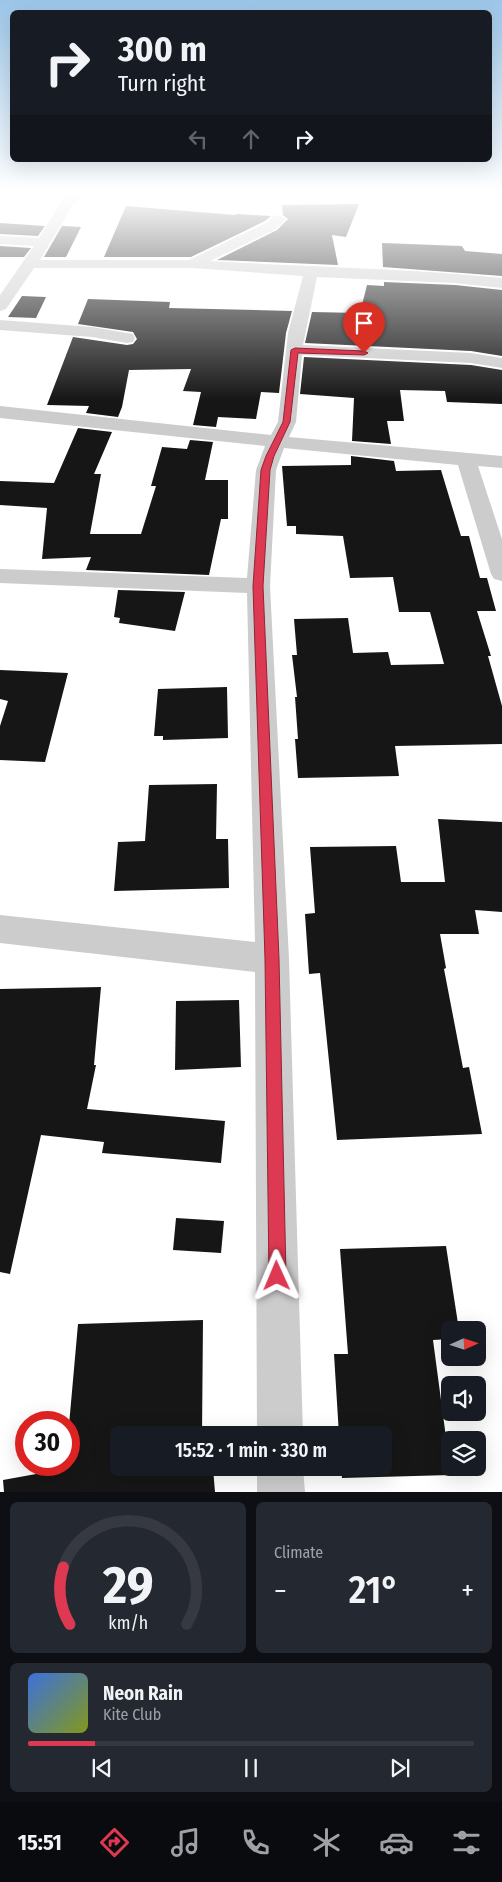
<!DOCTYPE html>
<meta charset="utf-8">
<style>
:root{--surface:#171b24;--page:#242831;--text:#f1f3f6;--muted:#9ea1a6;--line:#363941;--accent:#dd3952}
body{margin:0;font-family:"Fira Sans Condensed",sans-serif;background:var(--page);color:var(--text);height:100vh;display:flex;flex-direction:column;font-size:19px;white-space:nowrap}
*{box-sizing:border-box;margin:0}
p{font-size:16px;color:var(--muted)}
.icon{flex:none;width:28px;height:28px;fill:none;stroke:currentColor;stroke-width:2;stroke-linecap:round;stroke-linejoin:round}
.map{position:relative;height:1492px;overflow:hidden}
.drawer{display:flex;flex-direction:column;gap:10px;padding:10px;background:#0d0f14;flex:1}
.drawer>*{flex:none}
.top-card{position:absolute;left:10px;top:10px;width:482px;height:152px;border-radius:8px;box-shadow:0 5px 20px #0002;background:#171b24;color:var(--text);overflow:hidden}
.needle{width:32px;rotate:87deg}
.tools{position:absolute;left:441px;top:1321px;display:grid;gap:10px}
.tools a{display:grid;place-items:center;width:45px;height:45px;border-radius:8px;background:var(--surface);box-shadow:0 5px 20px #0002;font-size:25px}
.speed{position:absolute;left:15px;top:1411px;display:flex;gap:10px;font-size:25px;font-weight:700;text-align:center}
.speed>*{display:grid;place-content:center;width:65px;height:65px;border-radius:50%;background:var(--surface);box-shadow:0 5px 20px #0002;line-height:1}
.speed .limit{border:8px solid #d22;background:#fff;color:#111}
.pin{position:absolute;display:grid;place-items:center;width:42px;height:42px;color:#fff;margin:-51px -21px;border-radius:50% 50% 50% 0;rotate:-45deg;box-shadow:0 0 5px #0007}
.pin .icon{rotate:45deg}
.me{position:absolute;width:55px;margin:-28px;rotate:359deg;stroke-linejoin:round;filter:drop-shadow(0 0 4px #0008)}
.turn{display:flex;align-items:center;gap:18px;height:105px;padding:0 25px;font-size:22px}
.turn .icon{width:65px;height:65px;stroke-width:2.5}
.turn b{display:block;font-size:35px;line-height:42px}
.lanes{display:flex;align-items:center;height:48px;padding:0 25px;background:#0003;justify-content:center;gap:25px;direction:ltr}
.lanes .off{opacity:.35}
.big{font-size:38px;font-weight:600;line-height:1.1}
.drawer .tile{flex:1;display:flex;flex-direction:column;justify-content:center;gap:8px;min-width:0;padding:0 18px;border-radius:8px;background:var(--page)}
.drawer .dial{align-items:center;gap:0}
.dial svg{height:130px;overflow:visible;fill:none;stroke:var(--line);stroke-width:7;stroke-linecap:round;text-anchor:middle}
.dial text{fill:var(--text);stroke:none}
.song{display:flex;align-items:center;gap:15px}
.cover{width:60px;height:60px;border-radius:8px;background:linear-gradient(135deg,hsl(220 70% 55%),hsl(70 70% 35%))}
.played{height:5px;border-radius:2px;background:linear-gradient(90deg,var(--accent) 15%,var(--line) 15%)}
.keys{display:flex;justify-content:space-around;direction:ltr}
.heat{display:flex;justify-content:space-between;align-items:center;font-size:28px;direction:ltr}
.drawer .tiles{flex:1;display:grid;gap:10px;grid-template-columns:1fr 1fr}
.tile:last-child{grid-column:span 2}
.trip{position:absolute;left:110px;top:1426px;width:282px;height:50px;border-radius:8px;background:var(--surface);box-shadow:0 5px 20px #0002;font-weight:600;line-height:50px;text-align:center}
.menu{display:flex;height:80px;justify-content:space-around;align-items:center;background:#090b0e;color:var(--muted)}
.menu .icon{width:35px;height:35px}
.menu .current{color:var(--accent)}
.menu b{font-size:22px;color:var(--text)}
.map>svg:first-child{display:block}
.building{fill:#161616}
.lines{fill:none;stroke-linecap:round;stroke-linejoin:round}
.street{fill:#ccc;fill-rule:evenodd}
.route{fill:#dd3952;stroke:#902535}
</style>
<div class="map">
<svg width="502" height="1492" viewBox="0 0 502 1492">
<rect width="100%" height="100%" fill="#fff"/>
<g class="building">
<polygon points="359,204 346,237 332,235 338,265 217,260 277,230 288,219 283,215 282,205"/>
<polygon points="126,206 235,215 236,214 271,216 265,221 191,257 104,257"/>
<polygon points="0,223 45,226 38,236 0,234"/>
<polygon points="62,226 81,227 66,257 44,257"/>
<polygon points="382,243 462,246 465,251 502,254 502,276 383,267"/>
<polygon points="0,246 31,248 24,257 0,257"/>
<polygon points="384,282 455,285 502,290 502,356 471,351 305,343 312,312 360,313 367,285 384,286"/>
<polygon points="22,296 46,297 36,318 8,317"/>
<polygon points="88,299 170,302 169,308 292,311 286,333 279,393 261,392 256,419 218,417 216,427 193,425 201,392 183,391 191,369 129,370 122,407 118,417 86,413 89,406 47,405 73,337 127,345 133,344 137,339 133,332 78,324"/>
<polygon points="304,357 471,365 502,370 502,404 447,402 445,391 400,390 404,421 387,421 391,444 352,441 354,398 300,394"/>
<polygon points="78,428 112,432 94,474 101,474 90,534 141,534 156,486 151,486 162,447 187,449 190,440 213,442 205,480 228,480 228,519 221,519 209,575 86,570 91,557 42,559 47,508 0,505 0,481 54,483"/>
<polygon points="351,456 394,461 396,471 441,470 461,536 469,536 480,578 487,578 496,611 477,611 491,656 488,656 502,706 502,744 395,746 399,776 298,778 295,739 298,739 295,697 297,697 292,655 297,655 294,619 348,618 353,653 388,652 391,665 444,664 430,612 399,612 393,577 350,578 343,536 296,534 296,526 287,526 282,466 351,465"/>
<polygon points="118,590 185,592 175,631 119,623 120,618 114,617"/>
<polygon points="0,670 68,673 45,762 0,760 0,726 8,701 0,699"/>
<polygon points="227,687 228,738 163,740 163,736 154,736 158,689"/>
<polygon points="217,784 216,839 228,839 229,888 114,891 118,842 145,841 149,785"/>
<polygon points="438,819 502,822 502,912 475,910 479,934 440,934 446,968 444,969 463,1068 469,1067 482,1134 337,1140 320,973 309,974 305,914 315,913 310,847 396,846 401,882 445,882"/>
<polygon points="101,987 94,1065 96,1065 87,1109 225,1121 221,1163 102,1153 104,1142 41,1135 10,1274 0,1272 0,989"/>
<polygon points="239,1000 241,1067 175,1070 176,1001"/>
<polygon points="176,1218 224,1221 221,1253 173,1250"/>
<polygon points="446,1246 459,1330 450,1330 450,1339 433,1340 451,1475 342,1478 341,1468 384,1468 384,1435 339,1435 334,1354 348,1354 340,1249"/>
<polygon points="203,1320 202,1435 119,1435 119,1468 213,1468 215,1492 4,1492 3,1480 69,1468 69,1425 78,1324"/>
</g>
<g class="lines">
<g class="street">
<path d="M74,191H88L72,206L40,260H189L266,223L274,216L279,215L286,219L276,229L210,261C307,267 405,268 502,278V288L455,283L317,277L303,345L471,353L502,358V368L471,363L302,355L296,422L289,437L502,456V468L478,466L502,539V581L494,579L491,574L458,465L284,448L276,470L270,586L289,959L303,1435H257L255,972L0,943V915L255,942L247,593L0,583V569L247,578L256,470L265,446L0,418V406L271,435L278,422L288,333L303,276L193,268H34L6,309L0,311V295L34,246L0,244V236L39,238L62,201Z"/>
<polygon points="0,320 92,327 133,334 135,338 133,342 127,343 92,337 0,330"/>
<polygon points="257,1468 303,1468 305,1492 257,1492"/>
</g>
</g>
<linearGradient id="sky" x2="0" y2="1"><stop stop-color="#9cc6e9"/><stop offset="0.48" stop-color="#fff"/><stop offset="1" stop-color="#fff" stop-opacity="0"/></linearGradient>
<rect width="502" height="400" fill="url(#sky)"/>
<polygon class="route" points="295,348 364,351 368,353 364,355 298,353 290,422 274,456 270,470 263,586 279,959 286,1276 283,1282 277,1285 271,1282 269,1276 265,959 253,586 261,470 266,456 283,422 291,350"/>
</svg>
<div class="tools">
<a><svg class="needle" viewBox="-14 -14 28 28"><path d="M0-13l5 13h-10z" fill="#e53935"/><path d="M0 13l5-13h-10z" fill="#9ea1a6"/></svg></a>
<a><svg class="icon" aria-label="sound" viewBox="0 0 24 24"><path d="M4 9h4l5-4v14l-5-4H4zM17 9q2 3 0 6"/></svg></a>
<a><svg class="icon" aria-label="layers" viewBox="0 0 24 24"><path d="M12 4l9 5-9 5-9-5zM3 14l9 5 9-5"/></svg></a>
</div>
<div class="speed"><div class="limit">30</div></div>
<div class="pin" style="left:364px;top:353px;background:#d93025"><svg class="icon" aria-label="arrive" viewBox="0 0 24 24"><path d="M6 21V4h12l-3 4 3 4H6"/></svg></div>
<svg class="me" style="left:277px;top:1276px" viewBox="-20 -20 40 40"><path d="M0-17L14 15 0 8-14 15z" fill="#dd3952" stroke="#fff" stroke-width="4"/></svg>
<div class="trip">15:52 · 1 min · 330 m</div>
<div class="top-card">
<div class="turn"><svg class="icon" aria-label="right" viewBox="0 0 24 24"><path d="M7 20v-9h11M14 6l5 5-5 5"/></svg><div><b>300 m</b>Turn right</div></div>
<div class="lanes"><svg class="icon off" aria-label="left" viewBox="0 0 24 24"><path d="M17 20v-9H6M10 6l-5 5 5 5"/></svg><svg class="icon off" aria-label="ahead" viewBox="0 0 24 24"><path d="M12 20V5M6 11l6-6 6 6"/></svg><svg class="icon" aria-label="right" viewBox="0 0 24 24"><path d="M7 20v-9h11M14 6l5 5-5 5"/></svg></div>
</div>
</div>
<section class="drawer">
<div class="tiles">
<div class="tile dial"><svg viewBox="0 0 100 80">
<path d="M14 69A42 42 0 1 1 86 69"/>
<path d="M14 69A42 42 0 0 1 10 34" stroke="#dd3952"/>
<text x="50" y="56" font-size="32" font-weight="700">29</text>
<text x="50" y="72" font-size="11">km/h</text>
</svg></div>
<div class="tile"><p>Climate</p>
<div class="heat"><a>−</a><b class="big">21°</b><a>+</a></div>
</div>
<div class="tile">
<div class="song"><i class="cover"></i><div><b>Neon Rain</b><p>Kite Club</p></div></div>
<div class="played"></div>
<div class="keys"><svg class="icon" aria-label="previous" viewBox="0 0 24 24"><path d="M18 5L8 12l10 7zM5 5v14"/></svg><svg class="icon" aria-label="pause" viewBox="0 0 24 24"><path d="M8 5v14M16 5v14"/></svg><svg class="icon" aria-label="next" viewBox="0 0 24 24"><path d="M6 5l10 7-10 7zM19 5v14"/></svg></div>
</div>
</div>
</section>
<nav class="menu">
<b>15:51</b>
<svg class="icon current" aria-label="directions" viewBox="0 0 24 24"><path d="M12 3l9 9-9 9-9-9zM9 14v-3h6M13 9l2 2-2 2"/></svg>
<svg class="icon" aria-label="music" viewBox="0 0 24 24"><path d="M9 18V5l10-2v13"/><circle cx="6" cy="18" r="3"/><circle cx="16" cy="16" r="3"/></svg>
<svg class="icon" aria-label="phone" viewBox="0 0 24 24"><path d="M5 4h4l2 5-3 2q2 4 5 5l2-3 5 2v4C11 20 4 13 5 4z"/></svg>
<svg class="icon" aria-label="climate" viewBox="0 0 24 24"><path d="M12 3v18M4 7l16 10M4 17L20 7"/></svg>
<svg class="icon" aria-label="car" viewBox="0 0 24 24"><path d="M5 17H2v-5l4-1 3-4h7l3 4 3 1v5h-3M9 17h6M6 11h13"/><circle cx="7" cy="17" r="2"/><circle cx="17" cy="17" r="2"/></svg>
<svg class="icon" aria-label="filters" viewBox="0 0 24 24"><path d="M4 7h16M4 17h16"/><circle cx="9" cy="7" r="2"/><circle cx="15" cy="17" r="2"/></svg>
</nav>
